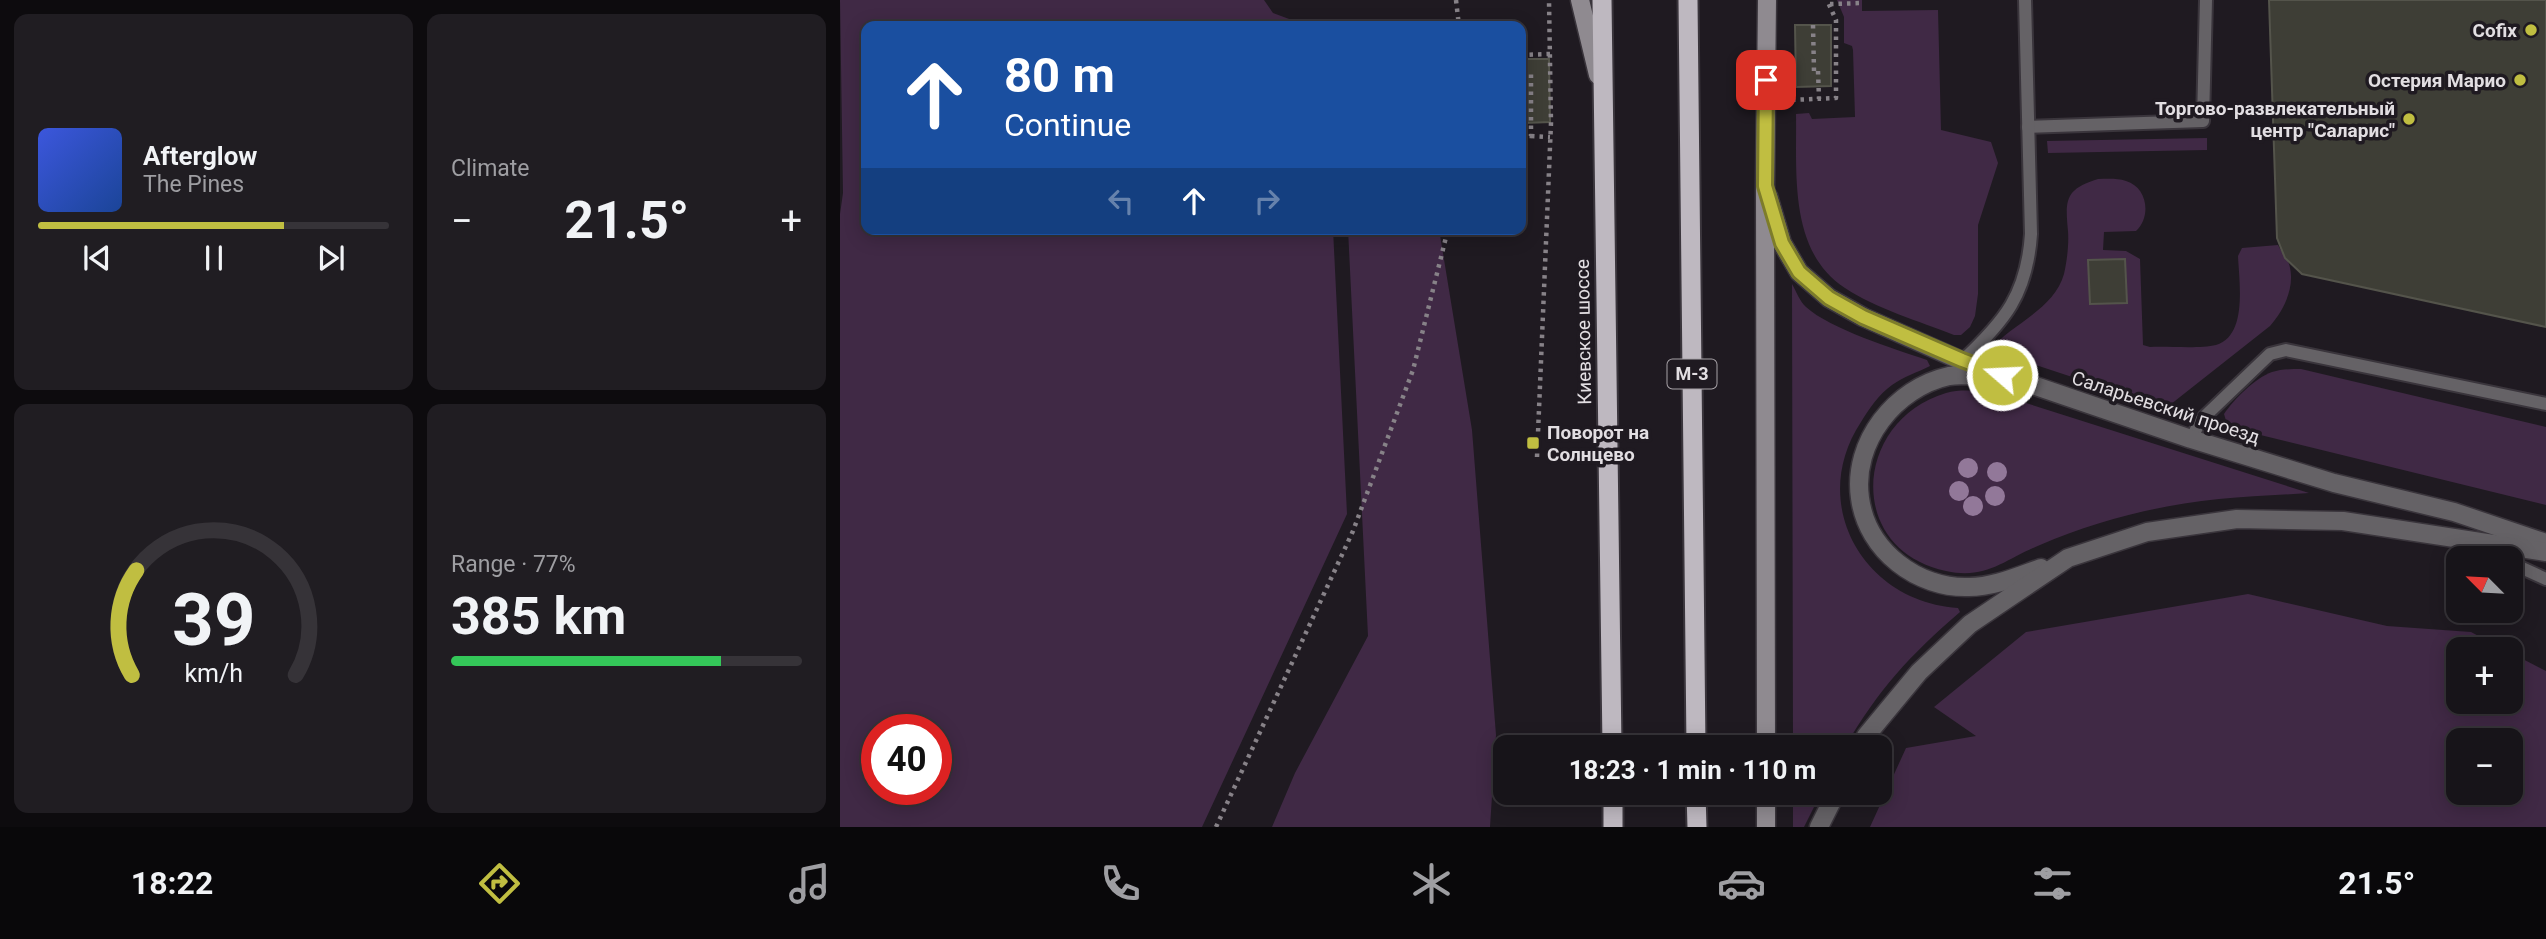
<!DOCTYPE html>
<meta charset="utf-8">
<style>
:root{--surface:#171419;--page:#201d22;--text:#f1f3f6;--muted:#9e9ea2;--line:#363338;--accent:#c0be41}
body{margin:0;font-family:Roboto,sans-serif;background:var(--page);color:var(--text);height:100vh;display:flex;flex-direction:column;font-size:26px;white-space:nowrap}
*{box-sizing:border-box;margin:0}
p{font-size:23px;color:var(--muted)}
.icon{flex:none;width:38px;height:38px;fill:none;stroke:currentColor;stroke-width:2;stroke-linecap:round;stroke-linejoin:round}
.map{position:relative;flex:1;overflow:hidden}
.details{display:flex;flex-direction:column;gap:14px;padding:14px;background:#0d0b0e;width:840px}
.details>*{flex:none}
.banner{position:absolute;left:21px;top:21px;width:665px;height:214px;border-radius:14px;box-shadow:0 4px 18px #0003,0 0 0 2px var(--line);background:#1a4fa0;color:#fff;overflow:hidden}
.needle{width:46px;rotate:294deg}
.fabs{position:absolute;left:1606px;top:546px;display:grid;gap:14px}
.fabs a{display:grid;place-items:center;width:77px;height:77px;border-radius:14px;background:var(--surface);box-shadow:0 4px 18px #0003,0 0 0 2px var(--line);font-size:35px}
.speed{position:absolute;left:21px;top:714px;display:flex;gap:14px;font-size:35px;font-weight:700;text-align:center}
.speed>*{display:grid;place-content:center;width:91px;height:91px;border-radius:50%;background:var(--surface);box-shadow:0 4px 18px #0003,0 0 0 2px var(--line);line-height:1}
.speed .limit{border:10px solid #d22;background:#fff;color:#111}
.pin{position:absolute;display:grid;place-items:center;width:60px;height:60px;color:#fff;margin:-30px;border-radius:14px;box-shadow:0 4px 10px #0006}
.me{position:absolute;width:77px;margin:-38px;rotate:289deg;stroke-linejoin:round;filter:drop-shadow(0 0 5px #0008)}
.turn{display:flex;align-items:center;gap:24px;height:147px;padding:0 28px;font-size:32px}
.turn .icon{width:91px;height:91px;stroke-width:2.5}
.turn b{display:block;font-size:49px;line-height:60px}
.lanes{display:flex;align-items:center;height:66px;padding:0 28px;background:#0003;justify-content:center;gap:35px;direction:ltr}
.lanes .off{opacity:.35}
.big{font-size:52px;font-weight:700;line-height:1.1}
.details .widget{flex:1;display:flex;flex-direction:column;justify-content:center;gap:10px;min-width:0;padding:0 24px;border-radius:14px;background:var(--page)}
.details .dial{align-items:center;gap:0}
.dial svg{height:182px;overflow:visible;fill:none;stroke:var(--line);stroke-width:7;stroke-linecap:round;text-anchor:middle}
.dial text{fill:var(--text);stroke:none}
.song{display:flex;align-items:center;gap:21px}
.cover{width:84px;height:84px;border-radius:10px;background:linear-gradient(135deg,hsl(230 70% 55%),hsl(220 70% 35%))}
.played{height:7px;border-radius:4px;background:linear-gradient(90deg,var(--accent) 70%,var(--line) 70%)}
.keys{display:flex;justify-content:space-around;direction:ltr}
.heat{display:flex;justify-content:space-between;align-items:center;font-size:38px;direction:ltr}
.charge{height:10px;border-radius:5px;background:linear-gradient(90deg,#34c759 77%,var(--line) 0)}
.details .tiles{flex:1;display:grid;gap:14px;grid-template-columns:repeat(2,1fr)}
.trip{position:absolute;left:653px;top:735px;width:399px;height:70px;border-radius:14px;background:var(--surface);box-shadow:0 4px 18px #0003,0 0 0 2px var(--line);font-weight:700;line-height:70px;text-align:center}
.dock{display:flex;height:112px;justify-content:space-around;align-items:center;background:#09080a;color:var(--muted)}
.dock .icon{width:49px;height:49px}
.dock .active{color:var(--accent)}
.dock b{font-size:32px;color:var(--text)}
main{display:flex;flex:1;min-height:0}
.map>svg:first-child{display:block}
.green{fill:#402945;fill-rule:evenodd}
.building{fill:#3e3e36;stroke:#54544b;stroke-width:2}
.lines{fill:none;stroke-linecap:round;stroke-linejoin:round}
.service-casing{stroke:#3a353c;stroke-width:16}
.tertiary-casing{stroke:#3a353c;stroke-width:21}
.secondary-casing{stroke:#3a353c;stroke-width:21}
.trunk-casing{stroke:#3a353c;stroke-width:23}
.path{stroke:#878288;stroke-width:4.5;stroke-dasharray:3.5 5;stroke-linecap:butt}
.service{stroke:#656266;stroke-width:12}
.tertiary{stroke:#656266;stroke-width:18}
.secondary{stroke:#8f8a90;stroke-width:18}
.trunk{stroke:#beb8c0;stroke-width:19}
.tree{fill:#927899}
.route-casing{stroke:#7d7c2a;stroke-width:18}
.route{stroke:#c0be41;stroke-width:12}
.poi-dot{fill:#c0be41;stroke:#1f1a21;stroke-width:2.5}
.labels{text-anchor:middle;stroke-width:7;stroke-linejoin:round;paint-order:stroke}
.shield{fill:#1f1a21;stroke:#a8a3a8;stroke-width:2}
.shield-label{font-size:18px;font-weight:bold;fill:#e2dee2}
.poi-label{font-size:19px;font-weight:bold;fill:#e2dee2;stroke:#1f1a21;text-anchor:end}
.street-label{font-size:19px;fill:#e2dee2;stroke:#1f1a21}
</style>
<main>
<section class="details">
<div class="tiles">
<div class="widget">
<div class="song"><i class="cover"></i><div><b>Afterglow</b><p>The Pines</p></div></div>
<div class="played"></div>
<div class="keys"><svg class="icon" aria-label="previous" viewBox="0 0 24 24"><path d="M18 5L8 12l10 7zM5 5v14"/></svg><svg class="icon" aria-label="pause" viewBox="0 0 24 24"><path d="M8 5v14M16 5v14"/></svg><svg class="icon" aria-label="next" viewBox="0 0 24 24"><path d="M6 5l10 7-10 7zM19 5v14"/></svg></div>
</div>
<div class="widget"><p>Climate</p>
<div class="heat"><a>−</a><b class="big">21.5°</b><a>+</a></div>
</div>
<div class="widget dial"><svg viewBox="0 0 100 80">
<path d="M14 69A42 42 0 1 1 86 69"/>
<path d="M14 69A42 42 0 0 1 16 23" stroke="#c0be41"/>
<text x="50" y="56" font-size="32" font-weight="700">39</text>
<text x="50" y="72" font-size="11">km/h</text>
</svg></div>
<div class="widget"><p>Range · 77%</p><b class="big">385 km</b><div class="charge"></div></div>
</div>
</section>
<div class="map">
<svg width="1706" height="827" viewBox="0 0 1706 827">
<rect width="100%" height="100%" fill="#1f1a21"/>
<g class="green">
<path d="M0,0H424L433,13L468,26H26V229H493L507,514L362,827H0V214L3,193ZM37,730H96V789H37Z"/>
<path d="M997,0H1022V11L1098,10L1101,130L1151,142L1158,163L1138,225V294L1135,316L1130,327L1121,335H1114C1081,322 1035,308 1005,288C948,251 957,172 956,114L969,113L972,119L1015,117L1013,50L1012,46L1004,43V17Z"/>
<polygon points="1367,138 1367,150 1208,153 1207,141"/>
<path d="M1258,179C1267,179 1277,178 1286,181C1307,187 1312,216 1296,231L1264,232L1263,250L1286,251L1300,259L1303,345L1310,347C1328,346 1360,349 1376,345C1408,336 1399,281 1398,256L1402,248L1438,245C1441,251 1447,258 1449,264C1456,286 1444,310 1430,326L1326,408L1150,350C1171,324 1214,310 1224,274C1227,261 1229,244 1228,231C1225,200 1225,189 1258,179Z"/>
<polygon points="508,229 599,229 632,430 656,735 650,827 432,827 455,773 528,636"/>
<path d="M952,284C956,291 960,302 966,307C990,329 1055,349 1087,360L1090,366C1078,372 1063,377 1052,385C1039,394 1029,409 1021,422C967,504 1024,602 1118,608L1120,612C1070,655 1038,690 1005,747H953Z"/>
<path d="M1461,369L1706,427V505L1392,428L1387,424L1384,414C1394,399 1415,378 1432,372C1442,369 1451,369 1461,369Z"/>
<path d="M1148,391L1469,493C1439,495 1409,496 1379,499C1318,505 1256,521 1200,545C1165,559 1147,580 1106,571C1004,549 1014,420 1106,393C1119,389 1134,391 1148,391Z"/>
<path d="M1408,594L1547,626L1631,632L1663,649H1619V702H1671V653L1706,671V827H1030L1066,748L1136,736L1094,707L1186,632ZM1619,740H1671V793H1619Z"/>
<polygon points="953,793 981,793 964,827 953,827"/>
</g>
<g class="building">
<polygon points="1429,0 1706,0 1706,327 1462,274 1445,258 1437,238"/>
<polygon points="955,25 991,25 991,86 956,87"/>
<polygon points="681,59 709,59 710,122 681,123"/>
<polygon points="1285,259 1287,303 1250,304 1248,260"/>
</g>
<g class="lines">
<defs>
<g id="service">
<polyline points="1188,127 1363,121 1366,0"/>
<path d="M1122,361C1165,321 1187,294 1191,234L1185,0"/>
<polyline points="1351,439 1361,420 1430,354 1446,350 1706,404"/>
<polyline points="1634,545 1662,558"/>
<polyline points="1671,563 1706,579"/>
</g>
<g id="tertiary">
<polyline points="928,196 942,243 959,272 989,298 1023,317 1122,361 1351,439 1494,483 1614,512 1706,543"/>
<path d="M1151,377C1138,376 1122,374 1109,376C1055,388 1012,442 1020,498C1027,551 1078,589 1129,587C1154,587 1178,576 1201,568"/>
<polyline points="1021,747 1026,736 1079,672 1130,624 1228,558 1307,532 1397,519 1503,521 1706,552"/>
<polyline points="979,827 996,793"/>
</g>
<g id="secondary">
<polyline points="740,0 758,75"/>
<polyline points="926,747 925,186 927,0"/>
<polyline points="926,793 926,827"/>
</g>
<g id="trunk">
<polyline points="762,0 772,747"/>
<polyline points="848,0 856,747"/>
<polyline points="773,793 773,827"/>
<polyline points="856,793 857,827"/>
</g>
</defs>
<use href="#service" class="service-casing"/>
<use href="#tertiary" class="tertiary-casing"/>
<use href="#secondary" class="secondary-casing"/>
<use href="#trunk" class="trunk-casing"/>
<g class="path">
<polyline points="616,0 619,26"/>
<polyline points="990,4 1023,3"/>
<polyline points="973,25 974,71"/>
<polyline points="681,55 710,54"/>
<polyline points="685,55 685,74"/>
<polyline points="978,71 979,99"/>
<polyline points="952,100 996,98 996,20 987,0"/>
<polyline points="681,136 691,136 691,74"/>
<polyline points="691,136 710,137"/>
<polyline points="697,457 711,123 709,0"/>
<polyline points="376,827 513,531 573,370 608,229"/>
</g>
<use href="#service" class="service"/>
<use href="#tertiary" class="tertiary"/>
<use href="#secondary" class="secondary"/>
<use href="#trunk" class="trunk"/>
</g>
<g class="tree">
<circle cx="1128" cy="468" r="10"/>
<circle cx="1157" cy="472" r="10"/>
<circle cx="1119" cy="491" r="10"/>
<circle cx="1155" cy="496" r="10"/>
<circle cx="1133" cy="506" r="10"/>
</g>
<g class="lines">
<defs>
<polyline id="route" points="926,80 925,186 942,243 959,272 989,298 1023,317 1122,360 1162,375"/>
</defs>
<use href="#route" class="route-casing"/>
<use href="#route" class="route"/>
</g>
<g class="poi-dot">
<circle cx="1691" cy="30" r="7"/>
<circle cx="1680" cy="80" r="7"/>
<circle cx="1569" cy="119" r="7"/>
<rect x="686" y="436" width="14" height="14" rx="3.5"/>
</g>
<g class="labels">
<rect class="shield" x="827.5" y="359.5" width="49" height="29" rx="5"/>
<g class="shield-label">
<text x="852" y="380">М-3</text>
</g>
<g class="poi-label">
<text x="1677" y="37">Cofix</text>
<text x="1666" y="87">Остерия Марио</text>
<text x="1555" y="115">Торгово-развлекательный<tspan x="1555" dy="22">центр "Саларис"</tspan></text>
<text x="707" y="439" text-anchor="start">Поворот на<tspan x="707" dy="22">Солнцево</tspan></text>
</g>
<g class="street-label">
<text transform="translate(743 332) rotate(-91)" y="7">Киевское шоссе</text>
<text transform="translate(1326 407) rotate(18)" y="7">Саларьевский проезд</text>
</g>
</g>
</svg>
<div class="fabs">
<a><svg class="needle" viewBox="-14 -14 28 28"><path d="M0-13l5 13h-10z" fill="#e53935"/><path d="M0 13l5-13h-10z" fill="#9e9ea2"/></svg></a>
<a>+</a>
<a>−</a>
</div>
<div class="speed"><div class="limit">40</div></div>
<div class="pin" style="left:926px;top:80px;background:#d93025"><svg class="icon" aria-label="arrive" viewBox="0 0 24 24"><path d="M6 21V4h12l-3 4 3 4H6"/></svg></div>
<svg class="me" style="left:1162px;top:375px" viewBox="-20 -20 40 40"><circle r="17" fill="#c0be41" stroke="#fff" stroke-width="3"/><path d="M0-11L8 9 0 5-8 9z" fill="#fff"/></svg>
<div class="trip">18:23 · 1 min · 110 m</div>
<div class="banner">
<div class="turn"><svg class="icon" aria-label="ahead" viewBox="0 0 24 24"><path d="M12 20V5M6 11l6-6 6 6"/></svg><div><b>80 m</b>Continue</div></div>
<div class="lanes"><svg class="icon off" aria-label="left" viewBox="0 0 24 24"><path d="M17 20v-9H6M10 6l-5 5 5 5"/></svg><svg class="icon" aria-label="ahead" viewBox="0 0 24 24"><path d="M12 20V5M6 11l6-6 6 6"/></svg><svg class="icon off" aria-label="right" viewBox="0 0 24 24"><path d="M7 20v-9h11M14 6l5 5-5 5"/></svg></div>
</div>
</div>
</main>
<nav class="dock">
<b>18:22</b>
<svg class="icon active" aria-label="directions" viewBox="0 0 24 24"><path d="M12 3l9 9-9 9-9-9zM9 14v-3h6M13 9l2 2-2 2"/></svg>
<svg class="icon" aria-label="music" viewBox="0 0 24 24"><path d="M9 18V5l10-2v13"/><circle cx="6" cy="18" r="3"/><circle cx="16" cy="16" r="3"/></svg>
<svg class="icon" aria-label="phone" viewBox="0 0 24 24"><path d="M5 4h4l2 5-3 2q2 4 5 5l2-3 5 2v4C11 20 4 13 5 4z"/></svg>
<svg class="icon" aria-label="climate" viewBox="0 0 24 24"><path d="M12 3v18M4 7l16 10M4 17L20 7"/></svg>
<svg class="icon" aria-label="car" viewBox="0 0 24 24"><path d="M5 17H2v-5l4-1 3-4h7l3 4 3 1v5h-3M9 17h6M6 11h13"/><circle cx="7" cy="17" r="2"/><circle cx="17" cy="17" r="2"/></svg>
<svg class="icon" aria-label="filters" viewBox="0 0 24 24"><path d="M4 7h16M4 17h16"/><circle cx="9" cy="7" r="2"/><circle cx="15" cy="17" r="2"/></svg>
<b>21.5°</b>
</nav>
